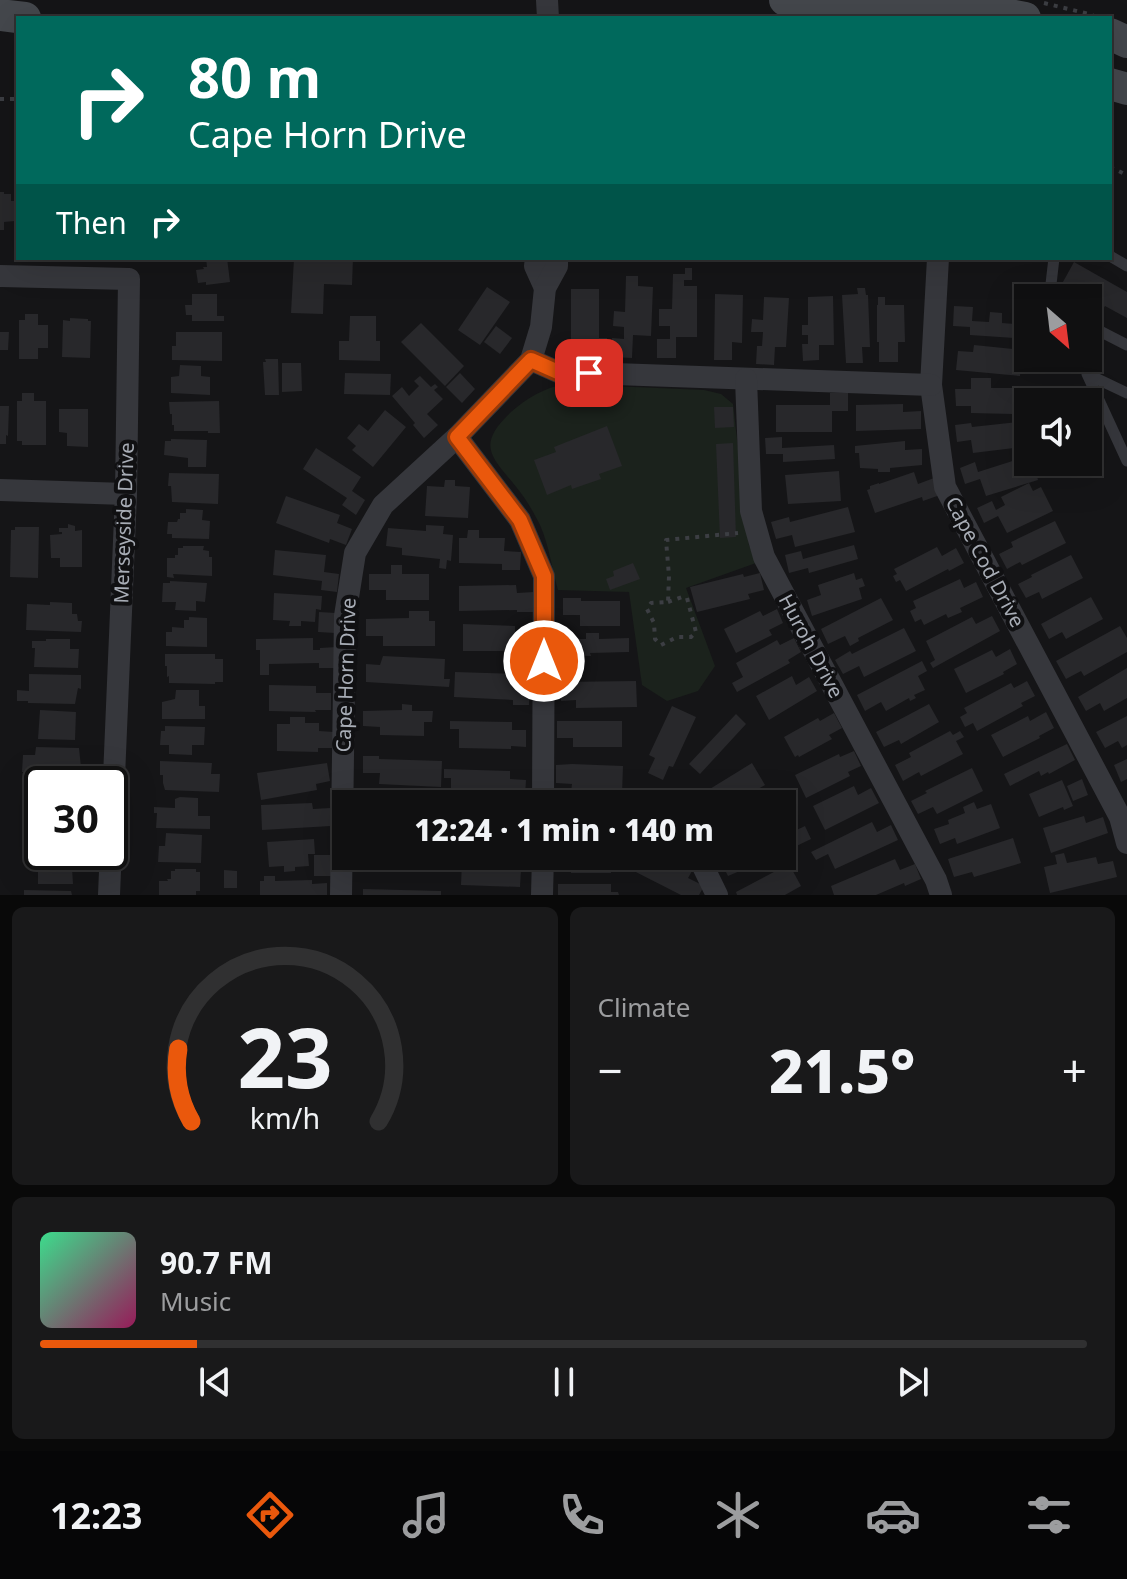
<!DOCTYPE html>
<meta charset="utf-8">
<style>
:root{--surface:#101011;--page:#19191a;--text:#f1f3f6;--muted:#9c9d9f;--line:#303031;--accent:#ea580c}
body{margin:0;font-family:"Noto Sans",sans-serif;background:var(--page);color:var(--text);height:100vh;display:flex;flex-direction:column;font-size:30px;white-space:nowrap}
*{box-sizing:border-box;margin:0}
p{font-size:26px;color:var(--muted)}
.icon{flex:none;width:44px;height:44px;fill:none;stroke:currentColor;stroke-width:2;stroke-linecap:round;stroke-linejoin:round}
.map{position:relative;height:895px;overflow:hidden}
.drawer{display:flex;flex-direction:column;gap:12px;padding:12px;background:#090909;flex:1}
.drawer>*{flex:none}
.hud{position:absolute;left:16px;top:16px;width:1096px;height:244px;border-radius:0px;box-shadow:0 8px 32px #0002,0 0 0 2px var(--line);background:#00695c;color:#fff;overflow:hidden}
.needle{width:52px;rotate:152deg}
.fabs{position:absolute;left:1014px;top:284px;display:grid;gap:16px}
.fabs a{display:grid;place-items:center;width:88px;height:88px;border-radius:0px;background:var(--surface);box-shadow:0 8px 32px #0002,0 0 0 2px var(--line);font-size:40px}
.speed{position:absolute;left:24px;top:766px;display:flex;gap:16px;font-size:40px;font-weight:700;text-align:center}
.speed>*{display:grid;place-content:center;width:104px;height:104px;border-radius:50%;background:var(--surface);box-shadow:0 8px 32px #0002,0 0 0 2px var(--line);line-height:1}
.speed .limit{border:4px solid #111;border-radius:12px;background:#fff;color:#111}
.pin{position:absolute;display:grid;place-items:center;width:68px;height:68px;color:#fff;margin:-34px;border-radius:16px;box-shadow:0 4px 12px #0006}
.me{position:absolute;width:88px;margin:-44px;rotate:0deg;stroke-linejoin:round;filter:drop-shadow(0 0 6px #0008)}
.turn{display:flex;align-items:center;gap:28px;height:168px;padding:0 40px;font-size:36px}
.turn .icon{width:104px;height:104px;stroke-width:2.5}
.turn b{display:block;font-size:56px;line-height:68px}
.then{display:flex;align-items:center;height:76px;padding:0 40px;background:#0003;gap:16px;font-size:30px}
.big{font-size:60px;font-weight:800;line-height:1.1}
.drawer .card{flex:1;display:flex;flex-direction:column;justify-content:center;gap:12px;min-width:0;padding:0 28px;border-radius:12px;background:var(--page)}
.drawer .dial{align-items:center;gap:0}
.dial svg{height:208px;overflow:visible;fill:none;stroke:var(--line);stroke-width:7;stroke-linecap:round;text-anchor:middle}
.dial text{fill:var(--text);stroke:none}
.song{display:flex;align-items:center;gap:24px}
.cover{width:96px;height:96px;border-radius:12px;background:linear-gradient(135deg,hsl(150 70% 55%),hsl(330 70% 35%))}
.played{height:8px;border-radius:4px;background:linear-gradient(90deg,var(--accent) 15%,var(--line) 15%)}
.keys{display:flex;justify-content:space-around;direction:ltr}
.heat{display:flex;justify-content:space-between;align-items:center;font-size:44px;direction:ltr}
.drawer .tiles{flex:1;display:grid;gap:12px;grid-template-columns:1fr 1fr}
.card:last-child{grid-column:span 2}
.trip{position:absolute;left:332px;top:790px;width:464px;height:80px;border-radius:0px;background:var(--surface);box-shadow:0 8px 32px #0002,0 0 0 2px var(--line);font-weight:800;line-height:80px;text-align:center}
.menu{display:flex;height:128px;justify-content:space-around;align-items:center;background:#060607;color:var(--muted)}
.menu .icon{width:56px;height:56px}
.menu .on{color:var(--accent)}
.menu b{font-size:36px;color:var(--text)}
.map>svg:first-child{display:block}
.green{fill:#1b221c}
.building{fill:#28282b}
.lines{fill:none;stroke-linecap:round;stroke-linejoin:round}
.path{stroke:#3c3e43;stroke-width:4;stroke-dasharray:4 6;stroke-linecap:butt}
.service{stroke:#36373c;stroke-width:11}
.minor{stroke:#36373c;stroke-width:22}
.secondary{stroke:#44474c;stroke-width:32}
.route-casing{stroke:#983908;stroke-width:20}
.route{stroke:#ea580c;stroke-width:14}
.labels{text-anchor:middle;stroke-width:8;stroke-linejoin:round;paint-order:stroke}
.street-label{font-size:20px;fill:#a8adb6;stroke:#101012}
</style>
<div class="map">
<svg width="1127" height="895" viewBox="0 0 1127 895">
<rect width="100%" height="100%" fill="#151517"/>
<path class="green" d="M565,384L704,390L721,394L733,404L749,545L756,563L686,588L715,666L698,691L667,701L642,685L629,592L558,590C552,569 549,545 540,525C534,513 526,499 517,488C492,457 475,446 511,412C527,398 544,388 565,384Z"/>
<g class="building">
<polygon points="0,192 4,192 4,194 11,194 11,201 14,201 15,221 4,222 4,230 0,230"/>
<polygon points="206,258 227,258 230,282 206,285 206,282 198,283 196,270 204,269 203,267 207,267"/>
<polygon points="294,258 353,258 352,285 324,284 323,314 291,313"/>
<polygon points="1074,262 1127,292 1127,318 1105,306 1100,314 1088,307 1088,298 1070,298 1058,291"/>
<polygon points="685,268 692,268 692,280 684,280 684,286 697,286 697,337 676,337 676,358 657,358 657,339 670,339 670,326 659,326 659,309 672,309 673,274 685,274"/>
<polygon points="626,276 638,276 638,286 653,287 651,336 633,335 632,358 611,357 612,338 624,339 624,327 613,326 614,311 625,312"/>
<polygon points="487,287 510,302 480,345 458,330"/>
<polygon points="857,288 865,288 866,295 868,295 870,347 862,347 863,363 846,363 842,295 858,294"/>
<polygon points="571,289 599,289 599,338 607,338 607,359 587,359 587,344 571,344"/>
<polygon points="192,294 217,294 217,316 224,316 224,321 192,321 192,315 186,315 185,305 192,305"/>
<polygon points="715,294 743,295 742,343 732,342 732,360 714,360"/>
<polygon points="833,296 834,345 819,345 819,360 803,361 802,344 808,344 808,335 802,335 802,325 808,325 808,297"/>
<polygon points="764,297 789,298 786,347 775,347 774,365 756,364 757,346 762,346 763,332 751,332 752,319 763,320"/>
<polygon points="878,297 885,297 885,305 904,305 905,342 898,342 898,362 879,362 879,342 877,342 877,305 878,305"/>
<polygon points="954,306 973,307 972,321 989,322 990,312 1002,313 1002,323 1028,325 1028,339 970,335 970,327 953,326"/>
<polygon points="25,314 38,314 38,325 48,325 48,348 38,348 38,359 19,359 19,320 25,320"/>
<polygon points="350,316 376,316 376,341 380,341 380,361 339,360 339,341 349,341"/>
<polygon points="70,318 88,319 88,321 91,321 90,358 62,357 63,320 70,321"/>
<polygon points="421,323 464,366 445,386 401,342"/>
<polygon points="496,326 512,338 500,354 484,342"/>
<polygon points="0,332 9,332 8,350 0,350"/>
<polygon points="176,332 222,332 222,361 172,360 172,346 176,346"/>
<polygon points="974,345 1022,350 1020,376 956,370 958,351 973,352"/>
<polygon points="265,359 278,359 279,395 265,395 263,362 266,362"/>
<polygon points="282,363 301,363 302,391 282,392"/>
<polygon points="180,365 201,366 201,376 210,377 210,395 171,393 171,377 179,376"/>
<polygon points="345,373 391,374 390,395 344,394"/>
<polygon points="460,373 475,389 462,403 446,387"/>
<polygon points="420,376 431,387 435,384 438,387 434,390 443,399 427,414 438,425 424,438 413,425 415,423 392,396 402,387 409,396 419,386 414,381"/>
<polygon points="971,378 991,378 991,388 1012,388 1012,414 971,413 971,406 956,406 955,389 971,389"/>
<polygon points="22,393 34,393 34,401 46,401 46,445 22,445 22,441 17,441 17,401 22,401"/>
<polygon points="830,393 848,393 848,411 832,411 832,432 776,432 776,405 830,405"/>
<polygon points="219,401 220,433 208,433 208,431 174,431 174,425 172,425 172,414 170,414 169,402"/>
<polygon points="903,404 903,412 921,411 921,429 856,431 856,405"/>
<polygon points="0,406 9,406 8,436 6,435 6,444 0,444"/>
<polygon points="714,407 733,407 734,427 715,428"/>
<polygon points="59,409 88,409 88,447 67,446 67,433 59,432"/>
<polygon points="385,410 406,427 373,467 352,450 356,446 347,438 359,424 368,431"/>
<polygon points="1019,422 1021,447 973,453 971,440 957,442 955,425 971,423 972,427"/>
<polygon points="607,426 622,466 599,474 601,479 572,489 571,485 547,495 534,460 556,452 554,447"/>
<polygon points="782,437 782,448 834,445 835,459 783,462 783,454 766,454 765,438"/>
<polygon points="171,439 207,440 206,467 188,467 188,458 164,455 165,441 171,441"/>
<polygon points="905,441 905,450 922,449 922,465 890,468 890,472 878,472 878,469 860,468 859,453 855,453 855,446"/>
<polygon points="733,443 736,537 720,538 716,444"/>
<polygon points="316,448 361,477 352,491 365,500 356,515 342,505 347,498 303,469"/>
<polygon points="1028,456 1028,462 1044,462 1045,465 1035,469 1038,480 986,496 980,479 965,484 960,468 975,462 978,472"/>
<polygon points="839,471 841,501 788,504 785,475"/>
<polygon points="914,472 918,484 934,478 940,495 923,501 922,497 875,513 867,490 870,489 870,486 879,483 879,484"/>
<polygon points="169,473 219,474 218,504 172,502 171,486 168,486"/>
<polygon points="445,480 455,480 455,486 470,487 468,518 425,516 427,486 444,487"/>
<polygon points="1029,483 1033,491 1041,487 1053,511 1007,533 998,516 984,523 977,508 992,501 996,510 1005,505 1001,497"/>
<polygon points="286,496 340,515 337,523 352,529 346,545 330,539 329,543 276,523"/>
<polygon points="848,507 855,532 795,547 792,535 776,539 771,522 789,517 790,522"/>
<polygon points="186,509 203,510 202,520 210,521 209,539 172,538 172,534 167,534 168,522 177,522 178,519 180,519 180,513 186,513"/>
<polygon points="1055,521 1066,543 1022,565 1020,562 1007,569 999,554 1013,547 1011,542"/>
<polygon points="68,524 75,526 75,531 82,530 82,567 60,567 60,558 51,558 50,535 62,534 62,532 59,532 59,528 68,528"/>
<polygon points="426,525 444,526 443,534 453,535 451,561 447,560 446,569 439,568 440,559 402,555 402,548 386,546 388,528 426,531"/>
<polygon points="15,527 39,527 38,578 10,577 11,530 15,530"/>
<polygon points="468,530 479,530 479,538 505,538 504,551 521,552 520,570 502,570 502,564 459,563 459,538 467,538"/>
<polygon points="854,545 858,559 809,573 808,568 789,573 785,555 801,551 803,559"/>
<polygon points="183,546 204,546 203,550 209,551 209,557 212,557 212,576 173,574 174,578 167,577 167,558 175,558 175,555 178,555 178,548 183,548"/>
<polygon points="937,547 942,556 956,548 964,563 949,571 948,569 906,591 900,580 896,582 893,576 897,574 894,569"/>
<polygon points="275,550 326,555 324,572 339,574 337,592 321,590 322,581 273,575"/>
<polygon points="1071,555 1083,578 1042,599 1039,592 1026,598 1018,584 1032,577 1031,575"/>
<polygon points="633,563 640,579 610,590 606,579 614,576 613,571"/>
<polygon points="391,565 402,565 402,574 429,574 429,600 386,600 386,590 369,590 369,574 391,574"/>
<polygon points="760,573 764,590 748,594 750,599 697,612 690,587 743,574 744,577"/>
<polygon points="854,573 856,580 862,578 865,586 859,588 862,599 812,616 807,600 821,595 818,585"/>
<polygon points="960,579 964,588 976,582 983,597 960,608 962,612 948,618 946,614 924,625 921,619 915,622 910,611 916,608 913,601"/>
<polygon points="170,581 207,583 205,602 196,601 196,611 175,610 176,602 162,602 163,583 170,583"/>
<polygon points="516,585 517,593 534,592 535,612 517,612 517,610 459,611 459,586"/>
<polygon points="274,593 322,596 321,610 316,609 315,622 301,621 301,626 289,626 290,621 273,620"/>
<polygon points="1091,597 1103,619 1066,639 1062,632 1049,639 1041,624"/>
<polygon points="563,598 581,598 581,601 620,601 620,626 580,626 580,615 563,615"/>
<polygon points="881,598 893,620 858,638 859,641 850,646 845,636 828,644 821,629"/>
<polygon points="50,602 72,603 72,614 77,614 78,621 82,621 81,632 26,630 27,604 50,605"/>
<polygon points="777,609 783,623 769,630 772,635 736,653 724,629 760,611 763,616"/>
<polygon points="409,611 429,611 429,621 435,621 435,646 383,646 383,636 366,636 366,619 409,618"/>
<polygon points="319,612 336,613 335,633 318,632"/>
<polygon points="992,616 1000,631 933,668 930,663 935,660 926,641 972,617 976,624"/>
<polygon points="189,617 207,618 207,647 166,646 166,632 172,632 172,627 184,628 184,620 189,620"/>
<polygon points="463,624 515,626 515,634 530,635 530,651 463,651"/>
<polygon points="1120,626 1127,638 1127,652 1084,676 1081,671 1066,679 1056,661"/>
<polygon points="904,628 916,651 864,677 859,666 843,674 835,660 850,651 852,654"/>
<polygon points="586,633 599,633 599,639 629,638 629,652 590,653 591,656 561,655 561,639 586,639"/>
<polygon points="313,638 313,650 320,650 320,648 337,647 337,668 319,668 319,663 269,664 269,675 260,675 260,650 256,650 256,639"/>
<polygon points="794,638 801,652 788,660 790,663 737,692 732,683 743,677 736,663 777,640 780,645"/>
<polygon points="46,639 70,639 70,649 79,649 78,668 34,667 35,648 32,648 32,641 46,641"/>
<polygon points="1010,649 1017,664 1003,672 1004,674 966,693 954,669 992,650 996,657"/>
<polygon points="165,654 215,654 215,659 223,659 223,682 215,682 215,684 169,683 169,676 167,677 167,666 165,666"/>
<polygon points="383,656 445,659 444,679 450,679 449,687 366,682 366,664 380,665"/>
<polygon points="922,661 927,671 918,676 925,690 914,695 916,698 910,701 909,698 886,711 881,702 865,711 857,695"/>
<polygon points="1127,668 1127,698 1104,711 1100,703 1086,711 1078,697"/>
<polygon points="455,672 516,674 515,686 530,687 529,705 513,705 513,700 454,697"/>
<polygon points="29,674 81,675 81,689 78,688 75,704 28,703 28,701 17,701 17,690 29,691"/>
<polygon points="792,676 796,685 809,677 817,691 769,720 756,696"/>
<polygon points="636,681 637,707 576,708 576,700 561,701 561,682"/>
<polygon points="1027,681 1035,696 1021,703 1023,706 977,731 973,723 965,727 960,717 967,713 964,708 1011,683 1014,688"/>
<polygon points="269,685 316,686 316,693 331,693 331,710 315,710 316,712 269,711"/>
<polygon points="176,690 199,690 199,706 205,706 205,719 162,719 162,702 175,699"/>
<polygon points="402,704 412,705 412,711 433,711 432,722 424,722 424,736 380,735 380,727 363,726 363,711 402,710"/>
<polygon points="929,704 939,722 901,744 899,740 884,747 876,732"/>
<polygon points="672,706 696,717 673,767 669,766 663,780 648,773 655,758 649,755"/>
<polygon points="40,710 76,712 75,740 38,739"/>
<polygon points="1046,712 1054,728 1039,736 1040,738 1003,757 991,735 1028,716 1030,721"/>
<polygon points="834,713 842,728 829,735 832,739 799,757 798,755 795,757 784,737 818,718 820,721"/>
<polygon points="736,714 746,724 700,774 689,764"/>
<polygon points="1127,716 1127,745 1122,748 1118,741 1105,748 1096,732"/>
<polygon points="290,717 305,717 305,723 319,723 319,731 334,732 333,748 318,748 318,752 277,751 277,724 290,724"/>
<polygon points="450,721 512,722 512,730 526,730 526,747 511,746 511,749 459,748 459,729 450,729"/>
<polygon points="557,721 622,721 622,747 573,747 573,738 557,738"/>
<polygon points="165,726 205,727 204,745 192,745 192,755 169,754 169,745 160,745 161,731 165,731"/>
<polygon points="950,731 953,735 960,731 964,737 956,741 963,754 921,776 919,772 903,781 895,765 911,757 909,753"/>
<polygon points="1067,744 1075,760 1049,774 1048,772 1041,776 1039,771 1010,786 1004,774"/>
<polygon points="36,747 79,748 82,777 35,775 35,772 22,772 23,755 35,755"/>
<polygon points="854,751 861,766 848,772 850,776 806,798 795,775 839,754 840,757"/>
<polygon points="363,756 379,756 379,759 442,761 441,787 379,784 380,773 363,773"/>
<polygon points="1127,759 1127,779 1121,782 1114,765"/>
<polygon points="160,761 212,763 211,774 220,774 219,792 165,790 163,783 163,775 160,775"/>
<polygon points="327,763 330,781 316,784 317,790 261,800 257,773"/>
<polygon points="752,763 765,785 734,803 731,798 720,804 713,804 705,792"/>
<polygon points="572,764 623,766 622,794 571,792 572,784 556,783 556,765"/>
<polygon points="972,768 983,791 937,814 933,807 918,814 911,801 927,793 925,791"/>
<polygon points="444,769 510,771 510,779 526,780 525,796 451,795 451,778 444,778"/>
<polygon points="1082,779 1088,795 1073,801 1067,786"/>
<polygon points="1062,780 1073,806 1064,810 1063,807 1039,817 1029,794"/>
<polygon points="854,786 858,795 871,788 879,803 825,830 813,806"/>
<polygon points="180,797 198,798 198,816 210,816 210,829 156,828 157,813 154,813 154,807 175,808 175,799"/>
<polygon points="974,802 977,809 991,804 1000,828 957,844 955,838 940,844 934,829 949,824 948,820 965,813 963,807"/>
<polygon points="312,803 313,809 330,808 331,826 262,830 261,805"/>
<polygon points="1084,816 1086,823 1103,817 1108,833 1051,853 1043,828"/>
<polygon points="31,821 42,821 42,847 37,847 38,833 28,833 28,823 31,823"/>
<polygon points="872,822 877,832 891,825 898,840 835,869 828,854 816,860 811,852"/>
<polygon points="805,826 811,839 782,853 782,837"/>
<polygon points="166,833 202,835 201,863 158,862 159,846 165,846"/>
<polygon points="1013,838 1021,863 974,877 972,872 954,877 948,859"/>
<polygon points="314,839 315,854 308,854 309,866 295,867 295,871 284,872 284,866 269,867 267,842"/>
<polygon points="1064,853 1067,863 1096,857 1098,864 1113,861 1117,877 1050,893 1044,867 1057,864 1055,855"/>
<polygon points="38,855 55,855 55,866 67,866 67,863 73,863 73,867 72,867 73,884 38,884"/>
<polygon points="314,855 333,855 332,876 314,876"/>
<polygon points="425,856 425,871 378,871 378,857"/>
<polygon points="558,856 611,856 611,873 571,873 571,862 557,862"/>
<polygon points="640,856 671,856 669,860 692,871 688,878 704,886 699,895 681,895 626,867 629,860 636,863"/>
<polygon points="723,856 739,857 775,856 728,876 719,858"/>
<polygon points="895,859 900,870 915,864 921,879 905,886 904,883 876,895 834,895 831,886"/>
<polygon points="462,860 504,862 504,868 521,869 520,887 461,885"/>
<polygon points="789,864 801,886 785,895 737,895 736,892"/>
<polygon points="175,869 196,869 196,872 200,872 200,891 196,891 196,895 159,895 159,881 168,881 167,879 171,879 171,871 175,871"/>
<polygon points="224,870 237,871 237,888 224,888"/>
<polygon points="264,876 275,876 275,881 312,880 312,884 327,883 327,895 260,895 260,881 264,881"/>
<polygon points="558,884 611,884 611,892 618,892 619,895 558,895"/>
<polygon points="363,889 441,891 441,895 363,895"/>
<polygon points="24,890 71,891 72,895 24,895"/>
</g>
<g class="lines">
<g class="path">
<polyline points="1044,3 1093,15"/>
<polyline points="0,99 18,99"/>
<polyline points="1110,167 1127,175"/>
<polyline points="668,602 682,597 687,598 696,632 691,637 677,637 661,645 655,639 654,623 647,609 651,603 668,602 669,576 666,540 738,533"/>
</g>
<g class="service">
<polyline points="1110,256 1127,266"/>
<polyline points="1054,258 1051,284 1054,298"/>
<polyline points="1088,325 1127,345"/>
<polyline points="1127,393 1087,374 1127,461"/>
</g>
<g class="minor">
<polyline points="547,0 548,18"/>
<polyline points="536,258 535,266 545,288"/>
<polyline points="938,258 931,385 945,487 1120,817 1127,843"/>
<polyline points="0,276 129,279 126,494 109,895"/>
<polyline points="531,360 558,372 931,385"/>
<polyline points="746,379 751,511 764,557 936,880 941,895"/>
<polyline points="457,437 520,520 544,576 543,804"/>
<polyline points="0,490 126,494"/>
<polyline points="698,856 717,895"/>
<polyline points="341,895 345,616 355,553 383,505 457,437 531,360 541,327 545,288 557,266 557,258"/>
<polyline points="542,895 543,856"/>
</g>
<g class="secondary">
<polyline points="785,0 968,7 1025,18"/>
<polyline points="0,15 25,18"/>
<polyline points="1110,34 1127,42"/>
<polyline points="1110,84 1127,89"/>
</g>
</g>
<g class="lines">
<defs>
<polyline id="route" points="544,661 544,576 520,520 457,437 531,360 558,372 589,373"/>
</defs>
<use href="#route" class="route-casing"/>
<use href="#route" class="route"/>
</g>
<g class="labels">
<g class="street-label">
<text transform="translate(124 523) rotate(-88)" y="7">Merseyside Drive</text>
<text transform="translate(985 562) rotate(62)" y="7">Cape Cod Drive</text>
<text transform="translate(811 646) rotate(62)" y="7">Huroh Drive</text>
<text transform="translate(346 675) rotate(-88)" y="7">Cape Horn Drive</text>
</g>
</g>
</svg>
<div class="fabs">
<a><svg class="needle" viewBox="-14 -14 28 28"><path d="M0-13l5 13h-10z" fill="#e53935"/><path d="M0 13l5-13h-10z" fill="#9c9d9f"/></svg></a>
<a><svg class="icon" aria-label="sound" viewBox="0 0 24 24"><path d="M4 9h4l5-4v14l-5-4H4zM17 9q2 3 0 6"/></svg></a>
</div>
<div class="speed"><div class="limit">30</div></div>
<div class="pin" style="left:589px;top:373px;background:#d93025"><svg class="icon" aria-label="arrive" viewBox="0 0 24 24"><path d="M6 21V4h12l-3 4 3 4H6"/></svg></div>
<svg class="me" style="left:544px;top:661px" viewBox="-20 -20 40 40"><circle r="17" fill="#ea580c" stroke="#fff" stroke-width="3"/><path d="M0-11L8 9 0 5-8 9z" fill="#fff"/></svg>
<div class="trip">12:24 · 1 min · 140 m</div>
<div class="hud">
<div class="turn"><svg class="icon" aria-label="right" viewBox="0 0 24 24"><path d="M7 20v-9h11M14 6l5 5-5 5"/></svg><div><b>80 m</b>Cape Horn Drive</div></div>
<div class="then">Then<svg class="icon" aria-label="right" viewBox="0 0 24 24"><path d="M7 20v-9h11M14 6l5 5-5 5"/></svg></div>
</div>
</div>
<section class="drawer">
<div class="tiles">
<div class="card dial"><svg viewBox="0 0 100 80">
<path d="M14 69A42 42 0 1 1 86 69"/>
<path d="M14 69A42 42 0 0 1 9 41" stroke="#ea580c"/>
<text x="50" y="56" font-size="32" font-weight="700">23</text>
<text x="50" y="72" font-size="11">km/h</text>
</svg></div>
<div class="card"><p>Climate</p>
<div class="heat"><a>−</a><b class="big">21.5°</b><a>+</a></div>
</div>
<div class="card">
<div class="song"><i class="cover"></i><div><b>90.7 FM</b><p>Music</p></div></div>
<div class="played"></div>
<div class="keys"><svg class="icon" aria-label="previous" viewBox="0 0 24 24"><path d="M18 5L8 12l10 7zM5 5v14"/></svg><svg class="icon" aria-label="pause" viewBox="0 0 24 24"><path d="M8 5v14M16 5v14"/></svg><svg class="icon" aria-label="next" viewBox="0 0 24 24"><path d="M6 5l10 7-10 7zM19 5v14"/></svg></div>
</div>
</div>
</section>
<nav class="menu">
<b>12:23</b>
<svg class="icon on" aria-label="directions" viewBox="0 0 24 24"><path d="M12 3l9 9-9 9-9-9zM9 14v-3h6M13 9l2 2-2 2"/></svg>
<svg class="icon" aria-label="music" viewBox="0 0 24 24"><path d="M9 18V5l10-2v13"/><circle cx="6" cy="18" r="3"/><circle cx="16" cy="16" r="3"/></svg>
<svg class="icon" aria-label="phone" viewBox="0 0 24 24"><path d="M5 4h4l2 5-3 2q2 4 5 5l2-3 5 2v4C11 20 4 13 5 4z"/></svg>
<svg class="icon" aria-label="climate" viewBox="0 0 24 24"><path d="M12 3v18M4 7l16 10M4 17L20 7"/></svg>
<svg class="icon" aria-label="car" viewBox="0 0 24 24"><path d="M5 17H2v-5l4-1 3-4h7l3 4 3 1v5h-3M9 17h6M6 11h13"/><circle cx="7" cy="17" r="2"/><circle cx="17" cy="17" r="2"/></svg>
<svg class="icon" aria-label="filters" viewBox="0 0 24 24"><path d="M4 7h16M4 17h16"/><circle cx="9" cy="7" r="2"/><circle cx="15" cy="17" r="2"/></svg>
</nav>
